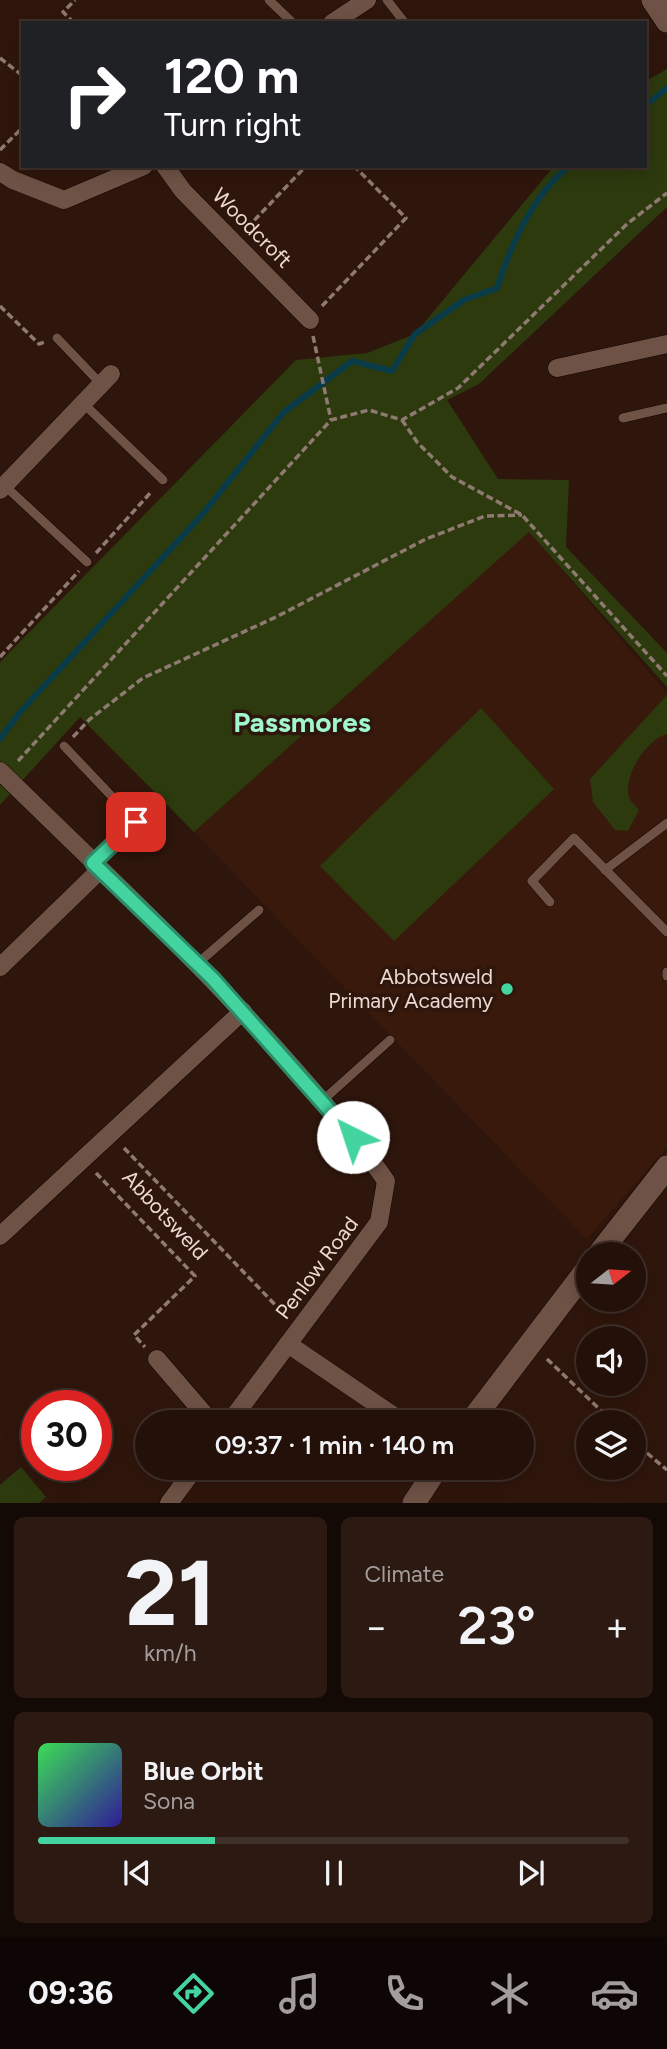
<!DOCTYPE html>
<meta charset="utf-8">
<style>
:root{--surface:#231009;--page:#2b1912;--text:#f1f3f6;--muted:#a39d9c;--line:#40302a;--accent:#44d49f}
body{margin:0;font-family:Figtree,sans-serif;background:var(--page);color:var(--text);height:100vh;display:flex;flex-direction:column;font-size:26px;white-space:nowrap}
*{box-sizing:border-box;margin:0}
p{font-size:23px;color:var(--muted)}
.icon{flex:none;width:38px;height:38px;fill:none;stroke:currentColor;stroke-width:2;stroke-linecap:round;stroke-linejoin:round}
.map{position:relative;height:1503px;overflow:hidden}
.sheet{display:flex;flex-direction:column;gap:14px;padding:14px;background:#130905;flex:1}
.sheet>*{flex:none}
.top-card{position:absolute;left:21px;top:21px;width:626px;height:147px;border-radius:0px;box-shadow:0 4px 18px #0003,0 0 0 2px var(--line);background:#202124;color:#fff;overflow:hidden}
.needle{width:46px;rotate:73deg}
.tools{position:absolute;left:576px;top:1242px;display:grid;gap:14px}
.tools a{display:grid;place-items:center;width:70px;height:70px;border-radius:50%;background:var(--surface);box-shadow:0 4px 18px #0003,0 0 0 2px var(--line);font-size:35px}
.speed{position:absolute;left:21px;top:1390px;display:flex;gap:14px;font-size:35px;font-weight:700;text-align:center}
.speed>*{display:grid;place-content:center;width:91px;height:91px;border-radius:50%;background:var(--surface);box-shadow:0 4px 18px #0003,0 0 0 2px var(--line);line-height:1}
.speed .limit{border:10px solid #d22;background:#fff;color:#111}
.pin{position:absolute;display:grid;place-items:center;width:60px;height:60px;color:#fff;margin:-30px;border-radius:14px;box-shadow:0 4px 10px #0006}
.me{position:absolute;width:77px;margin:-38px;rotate:319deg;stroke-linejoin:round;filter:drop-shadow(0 0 5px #0008)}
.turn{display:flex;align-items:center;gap:24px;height:147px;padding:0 28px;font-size:32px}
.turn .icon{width:91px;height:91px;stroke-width:2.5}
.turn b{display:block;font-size:49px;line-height:60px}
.big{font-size:52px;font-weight:600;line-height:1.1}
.sheet .card{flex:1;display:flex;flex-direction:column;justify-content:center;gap:10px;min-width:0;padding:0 24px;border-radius:10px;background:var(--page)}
.sheet .dial{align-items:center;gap:0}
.dial b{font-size:91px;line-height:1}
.song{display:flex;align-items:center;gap:21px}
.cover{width:84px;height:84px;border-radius:10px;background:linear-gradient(135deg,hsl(130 70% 55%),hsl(250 70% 35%))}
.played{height:7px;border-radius:4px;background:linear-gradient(90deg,var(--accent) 30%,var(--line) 30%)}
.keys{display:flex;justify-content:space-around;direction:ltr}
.heat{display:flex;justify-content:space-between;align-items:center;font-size:38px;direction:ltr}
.sheet .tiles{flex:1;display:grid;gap:14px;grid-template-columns:1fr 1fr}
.card:last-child{grid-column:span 2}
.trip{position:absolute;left:135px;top:1410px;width:399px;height:70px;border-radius:35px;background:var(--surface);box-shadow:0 4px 18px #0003,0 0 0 2px var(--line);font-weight:600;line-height:70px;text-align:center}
.dock{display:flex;height:112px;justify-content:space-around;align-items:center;background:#0e0604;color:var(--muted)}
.dock .icon{width:49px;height:49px}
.dock .active{color:var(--accent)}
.dock b{font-size:32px;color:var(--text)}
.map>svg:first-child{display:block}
.built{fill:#38190b}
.green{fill:#2c3a0e}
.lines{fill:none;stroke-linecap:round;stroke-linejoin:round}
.stream{stroke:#093c48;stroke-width:6}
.lane-casing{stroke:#150200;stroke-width:10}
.street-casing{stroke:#150200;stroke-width:19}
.secondary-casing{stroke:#150200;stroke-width:24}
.path{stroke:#8f7a71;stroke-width:3.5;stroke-dasharray:7 3.5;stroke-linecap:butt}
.lane{stroke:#6f5246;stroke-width:9}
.street{stroke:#6f5246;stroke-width:18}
.secondary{stroke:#6f5246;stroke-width:23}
.route-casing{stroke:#2c8a67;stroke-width:18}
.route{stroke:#44d49f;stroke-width:12}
.poi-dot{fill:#44d49f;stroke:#2f160c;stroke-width:2.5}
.labels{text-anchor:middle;stroke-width:7;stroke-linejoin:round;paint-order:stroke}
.street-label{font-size:21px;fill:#ebd9d2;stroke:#2f160c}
.poi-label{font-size:21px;fill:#ebd9d2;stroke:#2f160c;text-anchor:end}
.district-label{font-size:28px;font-weight:bold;fill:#9ff6cf;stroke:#2f160c}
</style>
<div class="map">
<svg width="667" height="1503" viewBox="0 0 667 1503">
<rect width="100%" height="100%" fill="#2f160c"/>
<polygon class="built" points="529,531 667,694 667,1147 587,1239 194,832"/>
<g class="green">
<polygon points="667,69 667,207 479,384 447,400 498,479 569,480 566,547 667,653 667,687 529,532 194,832 80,717 0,805 0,662 296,360 367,353 415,334 554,166 646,166 646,81"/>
<path d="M667,695V734C647,739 623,775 629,797C630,801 636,806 639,810L628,831L615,830L593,802L590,779Z"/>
<polygon points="481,708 554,789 394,941 320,866"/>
<polygon points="21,1467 46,1497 39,1503 0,1503 0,1485"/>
</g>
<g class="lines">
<g class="stream">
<polyline points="646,105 667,88"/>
<path d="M0,739L21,711L201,516L284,412L352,361L392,371L415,334L464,300L497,288C511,244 532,196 569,166"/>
</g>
<defs>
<g id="lane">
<polyline points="269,0 293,23"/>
<polyline points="387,0 405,23"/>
<polyline points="57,338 101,384"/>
<polyline points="83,403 163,480"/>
<polyline points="623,418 667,408"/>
<polyline points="4,485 87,562"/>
<polyline points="64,746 136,822 93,863"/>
<polyline points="605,870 667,823"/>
<polyline points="550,902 532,881 574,838 667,932"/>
<polyline points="198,963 259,910"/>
<polyline points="667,972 667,976"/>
<polyline points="322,1101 390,1040"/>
</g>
<g id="street">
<polyline points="332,23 367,0"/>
<polyline points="165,166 183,191 310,320"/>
<polyline points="0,172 13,180 64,200 144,166"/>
<polyline points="557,368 667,344"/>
<polyline points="0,490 111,374"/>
<path d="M0,771C103,872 208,969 302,1078C331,1112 361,1144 386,1181L379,1222L288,1344L404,1423"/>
<polyline points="0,967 100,870"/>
<polyline points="0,1236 243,1011"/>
<polyline points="157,1359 212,1423"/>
<polyline points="229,1423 288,1344"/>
<polyline points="169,1503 195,1468"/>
</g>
<g id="secondary">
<polyline points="653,0 667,21"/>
<polyline points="598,1255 667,1167"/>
<polyline points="470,1423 588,1268"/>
<polyline points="414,1503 437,1468"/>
</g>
</defs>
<use href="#lane" class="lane-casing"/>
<use href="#street" class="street-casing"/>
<use href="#secondary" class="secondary-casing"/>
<g class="path">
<polyline points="74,23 63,12 75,0"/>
<polyline points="0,58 23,76"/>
<polyline points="0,150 23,127"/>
<polyline points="247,228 306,166"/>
<polyline points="0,306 39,344 45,342"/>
<polyline points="322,306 406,218 354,166"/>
<polyline points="313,336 331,420"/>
<polyline points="402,420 417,442 452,477 522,515 667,676"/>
<polyline points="96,553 152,491"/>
<polyline points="0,657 79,571"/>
<polyline points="73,737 90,719 143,678 276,617 426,539 485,516 522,515"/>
<polyline points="18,761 331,420 369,410 402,420 458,388 627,224 667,193"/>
<polyline points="124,1148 286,1316"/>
<polyline points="96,1173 195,1276 134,1335 145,1347"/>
<polyline points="547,1359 614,1423"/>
<polyline points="647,1453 667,1470"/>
</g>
<use href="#lane" class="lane"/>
<use href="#street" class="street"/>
<use href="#secondary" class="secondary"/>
</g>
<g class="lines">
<defs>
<polyline id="route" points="136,822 93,863 213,979 353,1137"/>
</defs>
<use href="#route" class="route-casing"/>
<use href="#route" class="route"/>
</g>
<circle class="poi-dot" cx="507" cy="989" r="7"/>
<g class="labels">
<g class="street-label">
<text transform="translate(252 228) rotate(45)" y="7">Woodcroft</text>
<text transform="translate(165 1215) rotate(47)" y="7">Abbotsweld</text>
<text transform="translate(317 1268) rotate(-53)" y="7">Penlow Road</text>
</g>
<g class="poi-label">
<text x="493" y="984">Abbotsweld<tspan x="493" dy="24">Primary Academy</tspan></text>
</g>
<g class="district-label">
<text x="302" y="732">Passmores</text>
</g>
</g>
</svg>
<div class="tools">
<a><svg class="needle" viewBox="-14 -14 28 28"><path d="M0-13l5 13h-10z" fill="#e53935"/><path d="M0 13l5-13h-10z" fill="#a39d9c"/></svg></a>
<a><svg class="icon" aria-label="sound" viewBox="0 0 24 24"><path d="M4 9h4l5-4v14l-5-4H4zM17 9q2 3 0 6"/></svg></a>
<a><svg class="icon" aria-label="layers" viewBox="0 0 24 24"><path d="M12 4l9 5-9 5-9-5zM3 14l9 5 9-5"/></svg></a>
</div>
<div class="speed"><div class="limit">30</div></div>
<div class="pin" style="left:136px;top:822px;background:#d93025"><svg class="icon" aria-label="arrive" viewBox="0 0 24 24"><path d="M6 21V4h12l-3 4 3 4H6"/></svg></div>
<svg class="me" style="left:353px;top:1137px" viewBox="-20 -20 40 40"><circle r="19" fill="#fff"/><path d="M0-13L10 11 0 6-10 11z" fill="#44d49f"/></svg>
<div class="trip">09:37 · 1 min · 140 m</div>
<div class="top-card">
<div class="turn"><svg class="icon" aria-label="right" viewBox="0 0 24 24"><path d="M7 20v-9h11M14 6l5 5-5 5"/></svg><div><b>120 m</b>Turn right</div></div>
</div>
</div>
<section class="sheet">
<div class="tiles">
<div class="card dial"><b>21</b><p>km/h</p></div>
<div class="card"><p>Climate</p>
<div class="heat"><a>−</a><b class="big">23°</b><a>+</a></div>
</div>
<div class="card">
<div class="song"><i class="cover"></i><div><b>Blue Orbit</b><p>Sona</p></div></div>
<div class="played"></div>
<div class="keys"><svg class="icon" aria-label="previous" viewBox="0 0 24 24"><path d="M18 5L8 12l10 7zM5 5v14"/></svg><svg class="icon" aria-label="pause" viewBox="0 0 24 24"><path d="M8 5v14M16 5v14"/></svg><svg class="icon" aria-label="next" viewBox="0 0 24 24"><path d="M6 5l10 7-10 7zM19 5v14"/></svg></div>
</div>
</div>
</section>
<nav class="dock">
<b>09:36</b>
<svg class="icon active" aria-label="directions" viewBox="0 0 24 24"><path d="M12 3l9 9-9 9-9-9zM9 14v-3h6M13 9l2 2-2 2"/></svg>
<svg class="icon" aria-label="music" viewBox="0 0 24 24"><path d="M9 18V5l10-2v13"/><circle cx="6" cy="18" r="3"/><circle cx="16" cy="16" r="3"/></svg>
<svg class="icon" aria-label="phone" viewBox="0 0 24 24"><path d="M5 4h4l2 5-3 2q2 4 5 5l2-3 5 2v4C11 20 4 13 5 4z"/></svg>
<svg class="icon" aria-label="climate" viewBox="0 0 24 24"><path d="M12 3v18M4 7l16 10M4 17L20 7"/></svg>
<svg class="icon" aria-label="car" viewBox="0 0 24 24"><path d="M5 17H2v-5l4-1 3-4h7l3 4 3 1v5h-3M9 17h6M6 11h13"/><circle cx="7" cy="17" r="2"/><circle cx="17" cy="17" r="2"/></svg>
</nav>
